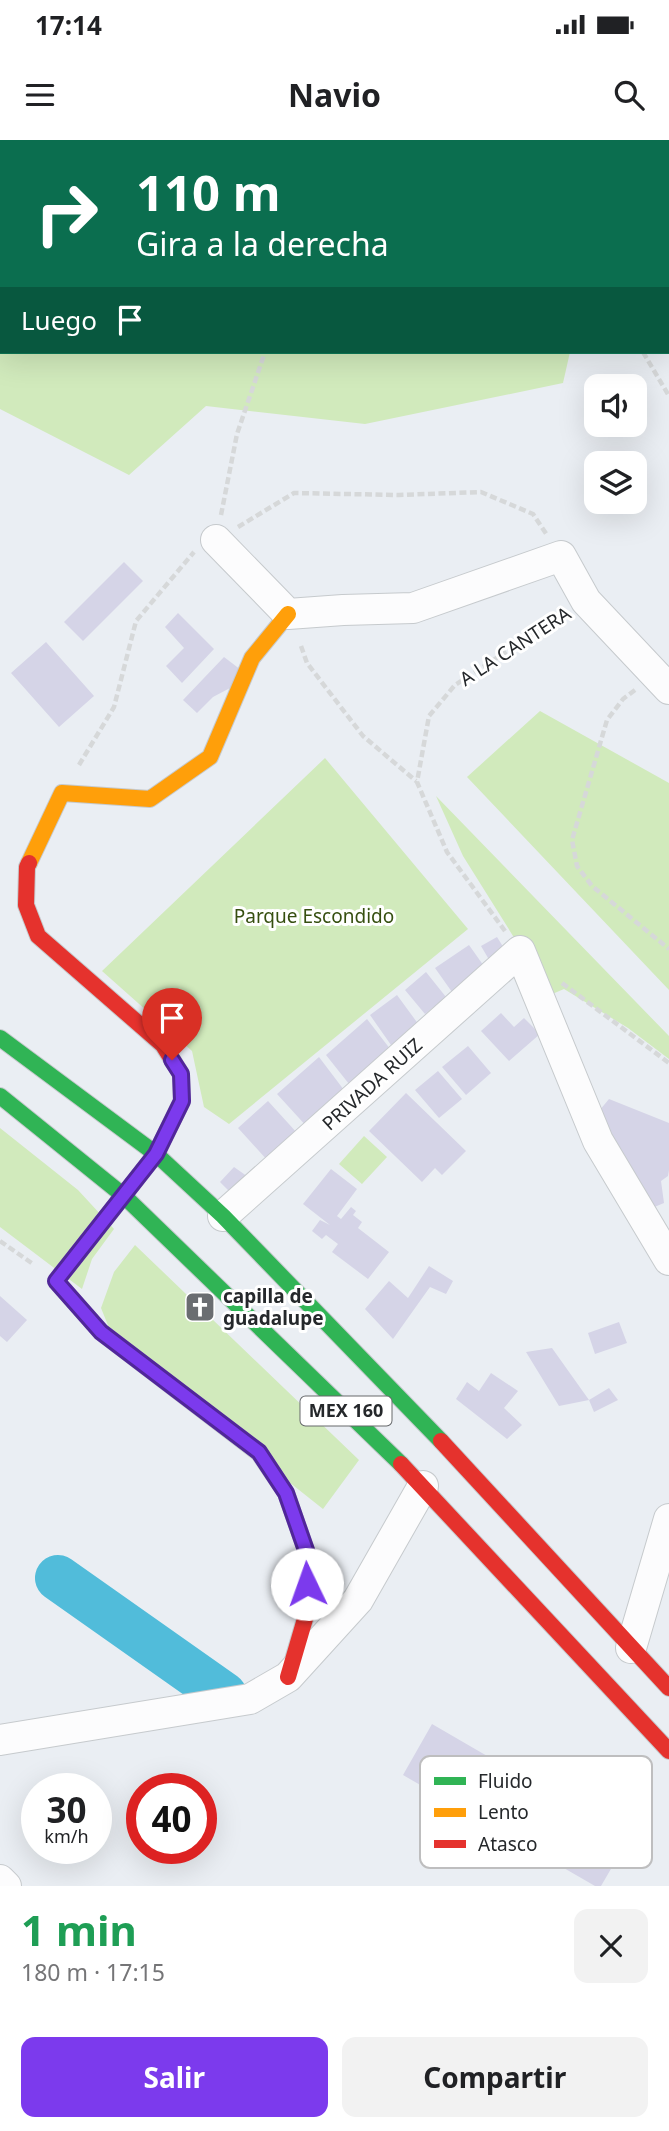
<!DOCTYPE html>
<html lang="es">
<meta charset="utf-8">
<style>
body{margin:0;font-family:"Noto Sans",sans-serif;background:#f2f2f2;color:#202124;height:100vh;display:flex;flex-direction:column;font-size:26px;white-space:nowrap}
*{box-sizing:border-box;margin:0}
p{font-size:23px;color:#757577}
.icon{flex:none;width:38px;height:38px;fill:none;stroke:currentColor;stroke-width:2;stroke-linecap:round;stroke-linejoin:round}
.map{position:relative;height:1746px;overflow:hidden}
.side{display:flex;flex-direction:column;background:#fff;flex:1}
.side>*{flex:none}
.banner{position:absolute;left:0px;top:0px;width:670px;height:214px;box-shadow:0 7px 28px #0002;background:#0b6e4f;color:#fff;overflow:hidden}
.fabs{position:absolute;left:584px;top:234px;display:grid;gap:14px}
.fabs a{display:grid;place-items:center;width:63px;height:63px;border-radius:14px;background:#fff;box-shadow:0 7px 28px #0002;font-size:35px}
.speed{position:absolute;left:21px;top:1633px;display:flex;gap:14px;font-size:35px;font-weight:700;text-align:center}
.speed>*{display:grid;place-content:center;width:91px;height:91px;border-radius:50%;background:#fff;box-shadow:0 7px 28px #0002;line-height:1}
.speed small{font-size:18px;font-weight:400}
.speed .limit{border:10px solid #d22;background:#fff;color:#111}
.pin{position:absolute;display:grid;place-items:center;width:60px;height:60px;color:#fff;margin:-72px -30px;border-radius:50% 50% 50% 0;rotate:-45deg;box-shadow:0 0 7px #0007}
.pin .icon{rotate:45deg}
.me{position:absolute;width:77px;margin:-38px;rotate:357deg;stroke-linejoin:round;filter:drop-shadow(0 0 5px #0008)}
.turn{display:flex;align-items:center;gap:24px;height:147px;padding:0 21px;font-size:32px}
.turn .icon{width:91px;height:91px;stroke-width:2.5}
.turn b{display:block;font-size:49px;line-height:60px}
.then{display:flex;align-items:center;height:66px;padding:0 21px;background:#0003;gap:14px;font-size:26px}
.round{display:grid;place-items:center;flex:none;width:74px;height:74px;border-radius:14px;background:#f2f2f2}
.summary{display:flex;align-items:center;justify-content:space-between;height:119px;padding:0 21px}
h1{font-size:42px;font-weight:700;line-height:52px;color:#1e9e55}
.action{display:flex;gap:14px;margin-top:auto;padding:14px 21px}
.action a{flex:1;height:80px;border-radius:14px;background:#7c3aed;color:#fff;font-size:28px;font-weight:700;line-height:80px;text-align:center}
.action a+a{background:#f2f2f2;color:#202124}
.status{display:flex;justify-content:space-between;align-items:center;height:49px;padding:0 35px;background:#fff;direction:ltr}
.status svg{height:19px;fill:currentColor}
header{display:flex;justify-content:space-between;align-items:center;height:91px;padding:0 21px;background:#fff;font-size:32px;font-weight:700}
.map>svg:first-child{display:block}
.green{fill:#d1eabc}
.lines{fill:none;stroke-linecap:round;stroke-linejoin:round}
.river{stroke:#51bcda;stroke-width:46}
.building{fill:#d5d4e7}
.street-casing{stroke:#c6cacd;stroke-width:32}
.fast-casing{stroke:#c6cacd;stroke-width:18}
.slow-casing{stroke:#c6cacd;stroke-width:18}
.jam-casing{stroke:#c6cacd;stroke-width:18}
.path{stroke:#d6d8d9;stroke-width:4.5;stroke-dasharray:7 3.5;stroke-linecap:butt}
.street{stroke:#fcfcfd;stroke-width:30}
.fast{stroke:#30b455;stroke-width:16}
.slow{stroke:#ff9f0a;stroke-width:16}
.jam{stroke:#e5322d;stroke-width:16}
.route-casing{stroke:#51269a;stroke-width:18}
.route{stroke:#7c3aed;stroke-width:12}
.labels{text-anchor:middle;stroke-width:6;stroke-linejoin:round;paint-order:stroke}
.shield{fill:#fff;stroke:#66686b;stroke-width:2}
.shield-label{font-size:18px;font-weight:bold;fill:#25282b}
.street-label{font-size:19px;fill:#25282b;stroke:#fff}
.park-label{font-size:19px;fill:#364f10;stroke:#fff}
.poi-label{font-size:19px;font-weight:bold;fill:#25282b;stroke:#fff;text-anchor:start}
.key{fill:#fff;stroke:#bebebf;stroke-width:2}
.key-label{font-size:19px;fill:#25282b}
</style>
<div class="status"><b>17:14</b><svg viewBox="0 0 49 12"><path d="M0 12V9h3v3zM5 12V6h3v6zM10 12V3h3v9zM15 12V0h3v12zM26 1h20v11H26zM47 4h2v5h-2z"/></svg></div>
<header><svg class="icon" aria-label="menu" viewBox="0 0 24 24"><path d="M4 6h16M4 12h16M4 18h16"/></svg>Navio<svg class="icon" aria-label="search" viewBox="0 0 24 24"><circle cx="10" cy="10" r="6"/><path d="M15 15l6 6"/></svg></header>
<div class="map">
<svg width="669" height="1746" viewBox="0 0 669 1746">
<rect width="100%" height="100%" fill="#eaeef3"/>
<path class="green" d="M0 0H521L523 2H2V212H570L563 243 365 284 206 266 129 335 0 269Z
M540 571 669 643V850L467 637Z
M325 618 468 789 229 984 204 967 192 911 102 831Z
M436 656 669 896V919L628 888 564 849 550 855 463 716Z
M0 988 78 1050 114 1089 92 1119 82 1149 0 1087Z
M364 996 387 1017 362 1044 339 1024Z
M135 1105 359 1320 323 1369 116 1205 101 1168 114 1132Z"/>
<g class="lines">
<path class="river" d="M58 1438 224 1555"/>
</g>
<path class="building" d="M124 422 143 441 83 501 64 482Z
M178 473 214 509 182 543 166 526 184 508 165 487Z
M46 502 94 556 59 587 11 533Z
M224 517 245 533 230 548 213 557 197 573 183 560Z
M497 797 507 813 491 823 481 806Z
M469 805 486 829 452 852 435 828Z
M426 832 446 857 425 874 405 850Z
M397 855 419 885 391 905 370 875Z
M501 873 514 887 524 878 540 894 509 921 481 891Z
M367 879 394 914 353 949 326 915Z
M468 906 491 933 466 955 442 927Z
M319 917 347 954 309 989 277 954Z
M438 931 462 959 439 978 415 950Z
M406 953 466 1011 442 1035 435 1028 422 1042 369 991Z
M609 959 669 983V1030L668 1036 661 1041 664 1063 652 1068 599 971Z
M268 961 298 994 268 1021 238 988Z
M234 1027 251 1039 235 1057 220 1042Z
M331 1029 357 1049 337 1076 341 1079 351 1067 356 1071 353 1075 362 1082 358 1088 389 1112 368 1139 332 1112 338 1104 326 1095 322 1099 312 1091 320 1080 330 1085 303 1064Z
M429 1126 453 1141 446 1154 430 1147 393 1199 365 1169 389 1141 408 1158Z
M0 1156 27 1180 7 1202 0 1196Z
M619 1182 627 1203 595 1214 588 1193Z
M552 1208 589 1260 609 1248 618 1260 594 1272 589 1260 559 1266 526 1212Z
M491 1233 518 1251 504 1268 522 1285 507 1299 456 1259 467 1242 479 1251Z
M432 1584 629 1698 601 1746H595L403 1635Z"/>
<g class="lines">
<g class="street-casing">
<path id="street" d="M216 400 288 474 343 470 413 468 561 416 586 461 669 549
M223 1076 520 811 598 1001 669 1120
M631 1508 669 1379
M0 1600 250 1559 288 1537 358 1460 423 1346
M0 1740 6 1746"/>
</g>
<g class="fast-casing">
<path id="fast" d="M0 898 156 1014 223 1076 441 1301
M0 956 124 1056 401 1324
M112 1070 56 1141 101 1192 259 1313 286 1353 308 1416 307 1445"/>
</g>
<g class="slow-casing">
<path id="slow" d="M29 723 62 653 150 659 210 617 252 518 288 474"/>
</g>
<g class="jam-casing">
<path id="jam" d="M29 723 27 727 26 765 38 796 163 905 181 934 182 961 156 1014 112 1070
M441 1301 669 1548
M401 1324 669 1611
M288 1537 307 1472V1445"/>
</g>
<path class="path" d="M296 0V2
M611 0 612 2
M643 212 669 256
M221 375 237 294 265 212
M238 387 294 353 399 355 481 352 533 374 547 395
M301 506 307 523 363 596 416 641
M635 550 623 559 607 580 572 700 577 726 592 746 669 809
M79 625 114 567 136 481 194 412
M505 791 447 712 417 642 429 576 455 545 564 474
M562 843 669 923
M0 1101 33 1124"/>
<use href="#street" class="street"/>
<use href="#fast" class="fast"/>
<use href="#slow" class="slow"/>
<use href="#jam" class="jam"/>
</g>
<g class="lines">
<g class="route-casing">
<path id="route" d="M172 920 181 934 182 961 156 1014 56 1141 101 1192 259 1312 286 1353 308 1416 307 1444"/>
</g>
<use href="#route" class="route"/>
</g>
<defs>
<g id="church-square" transform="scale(1.575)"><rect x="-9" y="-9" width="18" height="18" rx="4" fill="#6a6d71" stroke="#fff"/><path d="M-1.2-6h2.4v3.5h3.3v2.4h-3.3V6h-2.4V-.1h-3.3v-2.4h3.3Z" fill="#fff"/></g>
</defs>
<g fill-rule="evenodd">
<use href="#church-square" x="200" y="1167"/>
</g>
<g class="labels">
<rect class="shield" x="300.5" y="1256.5" width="91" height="29" rx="5"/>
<g class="shield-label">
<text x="346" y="1277">MEX 160</text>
</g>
<g class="street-label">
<text transform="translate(515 506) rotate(-33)" y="7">A LA CANTERA</text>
<text transform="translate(372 944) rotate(-42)" y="7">PRIVADA RUIZ</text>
</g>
<g class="park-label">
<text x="314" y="783">Parque Escondido</text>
</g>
<g class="poi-label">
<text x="223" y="1163">capilla de<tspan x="223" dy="22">guadalupe</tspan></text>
</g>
</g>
<rect x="420" y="1616" width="232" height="112" rx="10" class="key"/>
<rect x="434" y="1637" width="32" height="8" fill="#30b455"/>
<rect x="434" y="1668" width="32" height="9" fill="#ff9f0a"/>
<rect x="434" y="1700" width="32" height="8" fill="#e5322d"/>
<g class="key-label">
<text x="478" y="1648">Fluido</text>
<text x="478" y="1679">Lento</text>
<text x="478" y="1711">Atasco</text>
</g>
</svg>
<div class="fabs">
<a><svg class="icon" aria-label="sound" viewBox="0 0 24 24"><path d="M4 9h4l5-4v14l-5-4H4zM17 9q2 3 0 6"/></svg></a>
<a><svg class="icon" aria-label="layers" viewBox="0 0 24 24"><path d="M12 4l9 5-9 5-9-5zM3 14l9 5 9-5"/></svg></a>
</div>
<div class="speed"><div>30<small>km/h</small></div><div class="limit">40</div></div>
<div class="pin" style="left:172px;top:920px;background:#d93025"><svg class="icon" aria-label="arrive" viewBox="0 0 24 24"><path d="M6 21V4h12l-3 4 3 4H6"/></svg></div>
<svg class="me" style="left:307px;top:1444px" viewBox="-20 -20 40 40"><circle r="19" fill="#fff"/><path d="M0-13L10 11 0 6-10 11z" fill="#7c3aed"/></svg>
<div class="banner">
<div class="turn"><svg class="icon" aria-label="right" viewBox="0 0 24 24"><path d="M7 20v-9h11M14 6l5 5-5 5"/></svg><div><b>110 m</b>Gira a la derecha</div></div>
<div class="then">Luego<svg class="icon" aria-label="arrive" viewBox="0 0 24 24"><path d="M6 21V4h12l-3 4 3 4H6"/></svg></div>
</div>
</div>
<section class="side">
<div class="summary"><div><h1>1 min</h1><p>180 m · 17:15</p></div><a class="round"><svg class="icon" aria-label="close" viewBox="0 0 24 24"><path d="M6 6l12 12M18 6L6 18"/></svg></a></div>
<div class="action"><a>Salir</a><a>Compartir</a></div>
</section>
